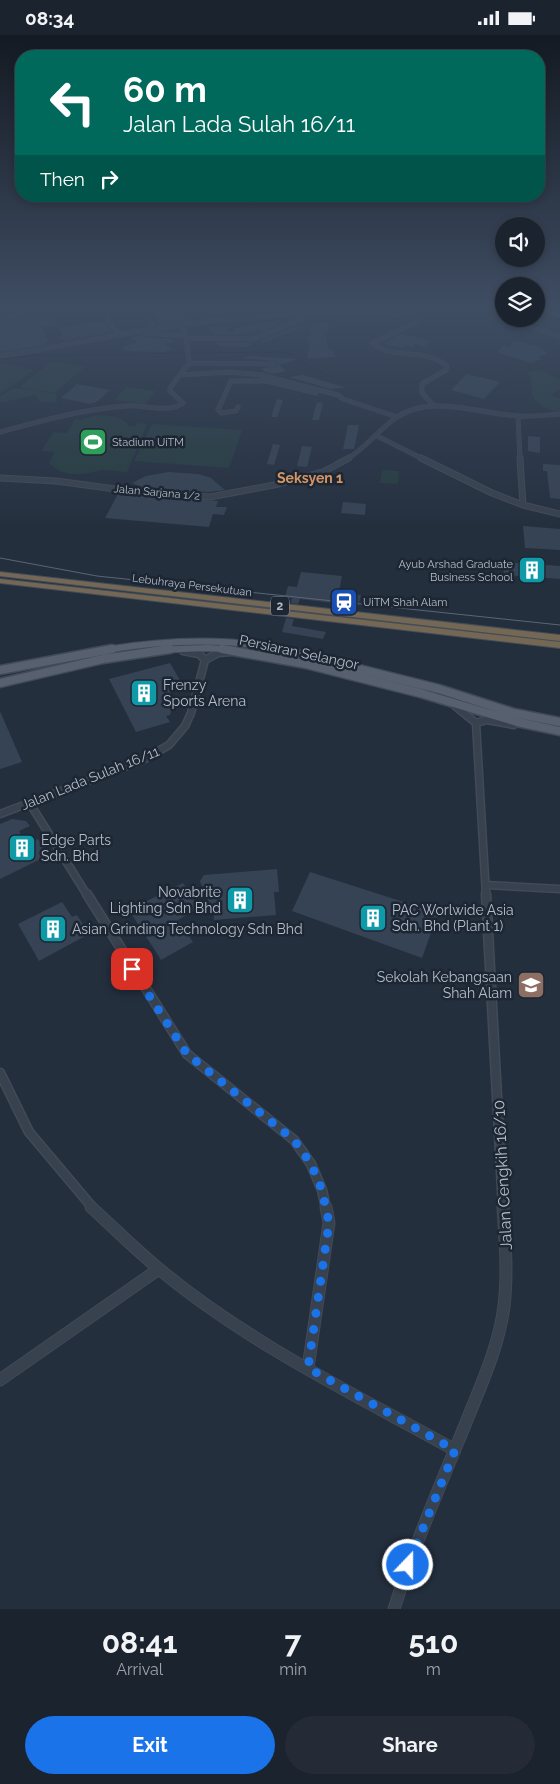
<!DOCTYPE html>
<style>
body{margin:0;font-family:Raleway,sans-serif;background:#242b36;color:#f1f3f6;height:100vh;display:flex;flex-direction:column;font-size:19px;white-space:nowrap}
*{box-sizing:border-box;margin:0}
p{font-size:16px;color:#a0a4aa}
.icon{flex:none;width:28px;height:28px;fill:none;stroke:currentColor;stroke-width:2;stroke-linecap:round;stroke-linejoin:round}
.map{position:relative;height:1574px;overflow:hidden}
.side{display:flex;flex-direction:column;background:#1b232e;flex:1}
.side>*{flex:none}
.guide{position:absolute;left:15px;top:15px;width:530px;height:152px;border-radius:20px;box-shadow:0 2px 8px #0003,0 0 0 1px #39404a;background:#00695c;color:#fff;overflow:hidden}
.tools{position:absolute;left:495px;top:182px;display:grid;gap:10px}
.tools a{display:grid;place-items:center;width:50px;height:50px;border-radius:50%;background:#1b232e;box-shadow:0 2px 8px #0003,0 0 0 1px #39404a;font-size:25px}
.pin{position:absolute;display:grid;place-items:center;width:42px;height:42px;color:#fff;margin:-21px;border-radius:10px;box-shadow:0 2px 8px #0006}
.me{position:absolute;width:55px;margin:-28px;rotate:22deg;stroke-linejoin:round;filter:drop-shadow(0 0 4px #0008)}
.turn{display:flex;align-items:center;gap:18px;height:105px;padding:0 25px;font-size:22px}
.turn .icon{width:65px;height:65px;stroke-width:2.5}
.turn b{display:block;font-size:35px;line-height:42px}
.then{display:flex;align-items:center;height:48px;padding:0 25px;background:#0003;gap:10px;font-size:19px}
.eta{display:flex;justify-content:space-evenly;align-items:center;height:85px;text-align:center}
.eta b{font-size:30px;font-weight:700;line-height:35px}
.cta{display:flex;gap:10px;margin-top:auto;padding:10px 25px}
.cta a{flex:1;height:58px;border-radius:30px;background:#1a73e8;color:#fff;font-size:20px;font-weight:700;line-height:58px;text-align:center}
.cta a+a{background:#242b36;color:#f1f3f6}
.status{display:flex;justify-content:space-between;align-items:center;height:35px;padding:0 25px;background:#1b232e;direction:ltr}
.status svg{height:14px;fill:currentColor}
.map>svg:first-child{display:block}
.green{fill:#263c3f}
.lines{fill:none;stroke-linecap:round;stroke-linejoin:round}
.stream{stroke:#17263c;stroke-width:1}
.building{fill:#364354}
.minor-far4-casing{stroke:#414a57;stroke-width:5}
.minor-far3-casing{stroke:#414a57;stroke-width:7}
.minor-far2-casing{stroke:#414a57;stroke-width:9}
.minor-far1-casing{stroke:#414a57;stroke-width:11}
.minor-casing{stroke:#414a57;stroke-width:13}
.major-far2-casing{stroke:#414a57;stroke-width:6}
.major-far1-casing{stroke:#414a57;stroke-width:8}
.major-casing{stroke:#414a57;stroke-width:11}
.highway-casing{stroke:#434c59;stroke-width:2}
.minor-far4{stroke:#38414e;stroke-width:4}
.minor-far3{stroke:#38414e;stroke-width:5}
.minor-far2{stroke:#38414e;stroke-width:6}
.minor-far1{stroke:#38414e;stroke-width:8}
.minor{stroke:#38414e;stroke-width:11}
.major-far2{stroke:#56606e;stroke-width:5}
.major-far1{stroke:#56606e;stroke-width:6}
.major{stroke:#56606e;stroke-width:8}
.highway{fill:#746855;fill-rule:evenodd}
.tram{stroke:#5a6575;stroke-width:1}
.route{stroke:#1a73e8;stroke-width:9;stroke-dasharray:0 16.2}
.labels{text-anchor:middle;stroke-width:5;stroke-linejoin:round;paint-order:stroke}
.far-poi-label{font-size:11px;fill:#b4bcc9;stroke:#1d2633;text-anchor:start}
.far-street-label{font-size:11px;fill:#b4bcc9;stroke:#1d2633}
.shield{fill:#1d2633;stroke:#878f9c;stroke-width:1}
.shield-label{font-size:12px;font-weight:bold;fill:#b4bcc9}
.far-quarter-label{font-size:14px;font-weight:bold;fill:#d59563;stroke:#1d2633}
.street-label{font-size:14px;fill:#b4bcc9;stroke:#1d2633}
.poi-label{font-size:14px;fill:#b4bcc9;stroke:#1d2633;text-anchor:start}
.near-street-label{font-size:16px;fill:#b4bcc9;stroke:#1d2633}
</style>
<div class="status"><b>08:34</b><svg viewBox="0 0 49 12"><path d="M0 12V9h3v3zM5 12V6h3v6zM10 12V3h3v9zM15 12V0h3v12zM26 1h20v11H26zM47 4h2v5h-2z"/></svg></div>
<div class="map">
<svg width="560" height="1574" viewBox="0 0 560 1574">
<rect width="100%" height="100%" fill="#242f3e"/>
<path class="green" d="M536 283 560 287V296L541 294 528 284Z
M52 326 85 332 54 358 20 352Z
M0 328 34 335 0 359Z
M542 335 560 345V354L551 360 560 364V376C553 377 550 375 544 372 523 361 538 351 527 337Z
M126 352 156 356 145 369 115 365Z
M12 354H27L56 359 57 368 41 367 35 360 0 368V361Z
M93 381C106 380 121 380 129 391H135L137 388 147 389 127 437 102 435 84 439H70L59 436 49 428 55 417 41 416 54 397 67 398 76 383 80 385Z
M152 389 242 395 229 433 134 426Z
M382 435 399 436 398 449 380 448Z"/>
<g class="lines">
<path class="stream" d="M0 324 38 320 280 317 296 320 305 330 334 343"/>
</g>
<path class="building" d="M160 274H189L193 280H189L192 285 160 289 152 276Z
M54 279 55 282 52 283 56 290 41 292 49 307H45L46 310 0 317V287Z
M93 287H105L111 297 80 303 79 301 66 306 58 303 63 301 59 293Z
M273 287 280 288 261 297 260 295 238 300H213L209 292 227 291 230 299 236 293Z
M328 287 330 295H324L329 315H333L335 322 308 323 307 316H310L307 301H311L309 292H313L312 288Z
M292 292H304L262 308V305Z
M143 299 146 302 172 304 176 306 164 309 172 314 163 317 128 316 120 313 138 307 130 302Z
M398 300H405L431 306 425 312 415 309 412 312 405 310 402 313 384 309Z
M514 306 537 311 547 318 538 322 542 324 531 328 497 317 504 310 509 312Z
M217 307 250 308 252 310 245 312 218 311Z
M249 321 295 324V325L279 330 286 336 272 339 265 337 261 333 275 332 278 330 276 326 242 323Z
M467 339 500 347 484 364 451 355Z
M303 340 344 352 343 353 330 354 289 342Z
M77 349 110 355 98 366 90 369 61 363Z
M277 364 283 365 277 382H271Z
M317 367 323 368 319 385H312Z
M348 390H359L354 414H343Z
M528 401 540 402V418L528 416Z
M273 409 280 410 274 430 267 429Z
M302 411 312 412 307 432 297 431Z
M543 429 560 430V464L550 463 547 436H543Z
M168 437 199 439 211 443 225 455 208 457 145 453 132 448 146 441Z
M118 459 218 466 216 472H227L224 480 213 479 209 492 105 483Z
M343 467 366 469 365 480 341 478Z
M523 491 560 494V515L525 513Z
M503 527 560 531V544L504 540Z
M301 537 342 541 339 557 361 560 358 571 300 564 298 569 291 568 292 563 285 562 288 551 297 552Z
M286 583 294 584 292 591 326 597 323 604 282 597Z
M170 628 181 647 167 651 175 666 170 680 166 681 170 687 136 697 109 644Z
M0 676 22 727 0 734Z
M12 784 26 786 30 791 19 796 24 806 33 801 35 805 38 804 49 820 0 844V789Z
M277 834 279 857H274L276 880 214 885V872L210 873 200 846 204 840Z
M310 837 438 878 422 923 292 876Z
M183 848 198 870 195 872 197 874 178 885 193 907 161 925 129 875Z
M62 867 72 882 77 880 89 899 39 926 18 889Z"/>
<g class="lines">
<g class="minor-far4-casing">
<path id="minor-far4" d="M103 274 114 294 120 299
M142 274 155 293
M421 274 420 282 415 288 372 308C394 326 422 311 447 331L446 335 422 349V358L434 371
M0 283 65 274
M523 284 533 293 560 302
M514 288 528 291
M146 298 185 301
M186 303 254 304 304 283 307 279
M0 321C58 313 114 299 172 291 254 279 338 276 421 280
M189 328 274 329
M180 340 230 337 261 340 338 360 343 364 397 382
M238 372 236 376 221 378 218 375 231 346H266L316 358
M518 381 520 424
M0 397C41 386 83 374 126 371 144 369 167 379 183 368L170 356V353L189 328 186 303 181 290
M377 401 423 424
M347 424C366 413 378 395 397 382 431 359 480 379 518 381 532 382 546 380 560 379"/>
</g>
<g class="minor-far3-casing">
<path id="minor-far3" d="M421 423 492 458 523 470
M520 423 523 470 560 479
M0 443 56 446 130 456 210 462 274 450 323 437 349 423"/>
</g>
<g class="minor-far2-casing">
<path id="minor-far2" d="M183 616 199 619 205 625
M455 671 476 688
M476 688 487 685 514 690
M476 688 486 860
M29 767 87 860
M0 779 143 725 169 710 185 691 191 678 205 625 218 618 231 617
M486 850 560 854"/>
</g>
<g class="minor-far1-casing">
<path id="minor-far1" d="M87 859 187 1019 294 1105 311 1129 322 1155 326 1173
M486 859 503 1173
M0 1038 29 1097 93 1173"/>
</g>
<g class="minor-casing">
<path id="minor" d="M91 1172C114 1193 135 1214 158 1233 246 1307 356 1360 455 1415
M308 1333 329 1188 326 1172
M0 1345 159 1234
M394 1574C414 1511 440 1451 465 1390 480 1352 499 1312 504 1271 508 1238 505 1205 503 1172"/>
</g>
<g class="major-far2-casing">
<path id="major-far2" d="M541 274 560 280"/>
</g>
<g class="major-far1-casing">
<path id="major-far1" d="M105 615C165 605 225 602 285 615
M155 615 208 613 234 615"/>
</g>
<g class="major-casing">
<path id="major" d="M222 614 306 629 420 658 517 687 560 696
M279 614 439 654 514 678 560 687
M0 635 112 614
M0 648 103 624 170 614"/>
</g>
<g class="highway-casing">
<path id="highway" d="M0 537 560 600V606L0 541Z
M0 544 560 607V613L0 548Z"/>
</g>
<use href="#minor-far4" class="minor-far4"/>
<use href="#minor-far3" class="minor-far3"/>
<use href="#minor-far2" class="minor-far2"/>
<use href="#minor-far1" class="minor-far1"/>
<use href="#minor" class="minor"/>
<use href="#major-far2" class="major-far2"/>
<use href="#major-far1" class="major-far1"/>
<use href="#major" class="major"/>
<use href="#highway" class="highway"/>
<path class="tram" d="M0 523 97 541 560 590"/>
</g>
<linearGradient id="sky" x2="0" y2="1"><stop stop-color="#141a22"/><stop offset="0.55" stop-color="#3f4d63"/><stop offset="1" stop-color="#3f4d63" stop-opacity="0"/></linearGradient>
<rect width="560" height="494" fill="url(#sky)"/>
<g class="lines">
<path class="route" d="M132 934 187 1019 294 1105 311 1129 322 1155 329 1188 308 1333 455 1415 408 1530"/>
</g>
<defs>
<g id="stadium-square" transform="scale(1.4375)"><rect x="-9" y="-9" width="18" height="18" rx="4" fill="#2e9e5b" stroke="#1d2633"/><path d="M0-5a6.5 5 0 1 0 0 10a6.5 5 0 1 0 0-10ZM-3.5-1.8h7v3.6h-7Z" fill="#fff"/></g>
<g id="building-square" transform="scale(1.4375)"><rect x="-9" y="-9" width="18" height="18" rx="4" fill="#0f9aa8" stroke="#1d2633"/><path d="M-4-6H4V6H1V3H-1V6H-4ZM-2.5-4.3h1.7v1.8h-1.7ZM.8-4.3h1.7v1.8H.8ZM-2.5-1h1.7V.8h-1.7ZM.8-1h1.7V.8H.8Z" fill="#fff"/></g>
<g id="station-square" transform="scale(1.4375)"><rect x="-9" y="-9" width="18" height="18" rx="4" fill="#1a4fb4" stroke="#1d2633"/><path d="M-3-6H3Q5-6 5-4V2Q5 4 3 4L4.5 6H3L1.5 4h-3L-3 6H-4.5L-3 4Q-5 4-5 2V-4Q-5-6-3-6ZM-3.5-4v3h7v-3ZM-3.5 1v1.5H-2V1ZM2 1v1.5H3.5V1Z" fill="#fff"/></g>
<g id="school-square" transform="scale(1.4375)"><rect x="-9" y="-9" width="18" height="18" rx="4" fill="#8d6e63" stroke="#1d2633"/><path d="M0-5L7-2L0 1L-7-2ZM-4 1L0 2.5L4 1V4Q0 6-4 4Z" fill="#fff"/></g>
</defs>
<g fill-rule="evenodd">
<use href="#stadium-square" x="93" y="407"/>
<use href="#building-square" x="532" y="535"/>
<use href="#station-square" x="344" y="567"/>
<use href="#building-square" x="144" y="658"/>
<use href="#building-square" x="22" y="813"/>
<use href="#building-square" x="240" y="865"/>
<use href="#building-square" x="373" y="883"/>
<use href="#building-square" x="53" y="894"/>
<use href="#school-square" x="531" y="950"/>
</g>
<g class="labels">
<g class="far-poi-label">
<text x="112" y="411">Stadium UiTM</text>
<text x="513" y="533" text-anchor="end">Ayub Arshad Graduate<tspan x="513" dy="13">Business School</tspan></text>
<text x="363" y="571">UiTM Shah Alam</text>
</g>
<g class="far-street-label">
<text transform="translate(157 457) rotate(5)" y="4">Jalan Sarjana 1/2</text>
<text transform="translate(192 550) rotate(7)" y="4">Lebuhraya Persekutuan</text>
</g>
<rect class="shield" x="271" y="561.5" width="18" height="19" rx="4"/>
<g class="shield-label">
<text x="280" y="575">2</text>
</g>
<g class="far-quarter-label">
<text x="310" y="448">Seksyen 1</text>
</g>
<g class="street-label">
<text transform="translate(299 617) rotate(12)" y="5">Persiaran Selangor</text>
<text transform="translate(90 743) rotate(-22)" y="5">Jalan Lada Sulah 16/11</text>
</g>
<g class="poi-label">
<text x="163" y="655">Frenzy<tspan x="163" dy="16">Sports Arena</tspan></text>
<text x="41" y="810">Edge Parts<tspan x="41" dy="16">Sdn. Bhd</tspan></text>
<text x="221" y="862" text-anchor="end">Novabrite<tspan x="221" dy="16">Lighting Sdn Bhd</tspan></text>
<text x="392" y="880">PAC Worlwide Asia<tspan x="392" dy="16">Sdn. Bhd (Plant 1)</tspan></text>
<text x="72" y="899">Asian Grinding Technology Sdn Bhd</text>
<text x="512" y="947" text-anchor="end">Sekolah Kebangsaan<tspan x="512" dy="16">Shah Alam</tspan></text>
</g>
<g class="near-street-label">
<text transform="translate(502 1140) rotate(-93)" y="6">Jalan Cengkih 16/10</text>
</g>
</g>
</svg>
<div class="tools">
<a><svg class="icon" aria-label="sound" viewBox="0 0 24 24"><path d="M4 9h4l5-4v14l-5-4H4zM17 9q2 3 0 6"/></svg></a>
<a><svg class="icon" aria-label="layers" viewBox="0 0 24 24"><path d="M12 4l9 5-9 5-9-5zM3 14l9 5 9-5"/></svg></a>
</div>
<div class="pin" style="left:132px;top:934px;background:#d93025"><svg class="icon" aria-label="arrive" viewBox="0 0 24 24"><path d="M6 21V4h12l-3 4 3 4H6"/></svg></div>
<svg class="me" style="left:408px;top:1530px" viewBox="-20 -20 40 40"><circle r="17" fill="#1a73e8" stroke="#fff" stroke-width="3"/><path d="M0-11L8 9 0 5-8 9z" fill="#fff"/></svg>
<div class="guide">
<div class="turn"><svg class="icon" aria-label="left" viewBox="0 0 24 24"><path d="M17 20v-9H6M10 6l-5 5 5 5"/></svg><div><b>60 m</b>Jalan Lada Sulah 16/11</div></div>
<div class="then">Then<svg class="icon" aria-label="right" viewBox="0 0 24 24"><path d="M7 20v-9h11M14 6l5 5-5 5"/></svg></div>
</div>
</div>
<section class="side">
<div class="eta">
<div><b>08:41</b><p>Arrival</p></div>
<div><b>7</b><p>min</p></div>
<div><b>510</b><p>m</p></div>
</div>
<div class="cta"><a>Exit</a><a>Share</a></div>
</section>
